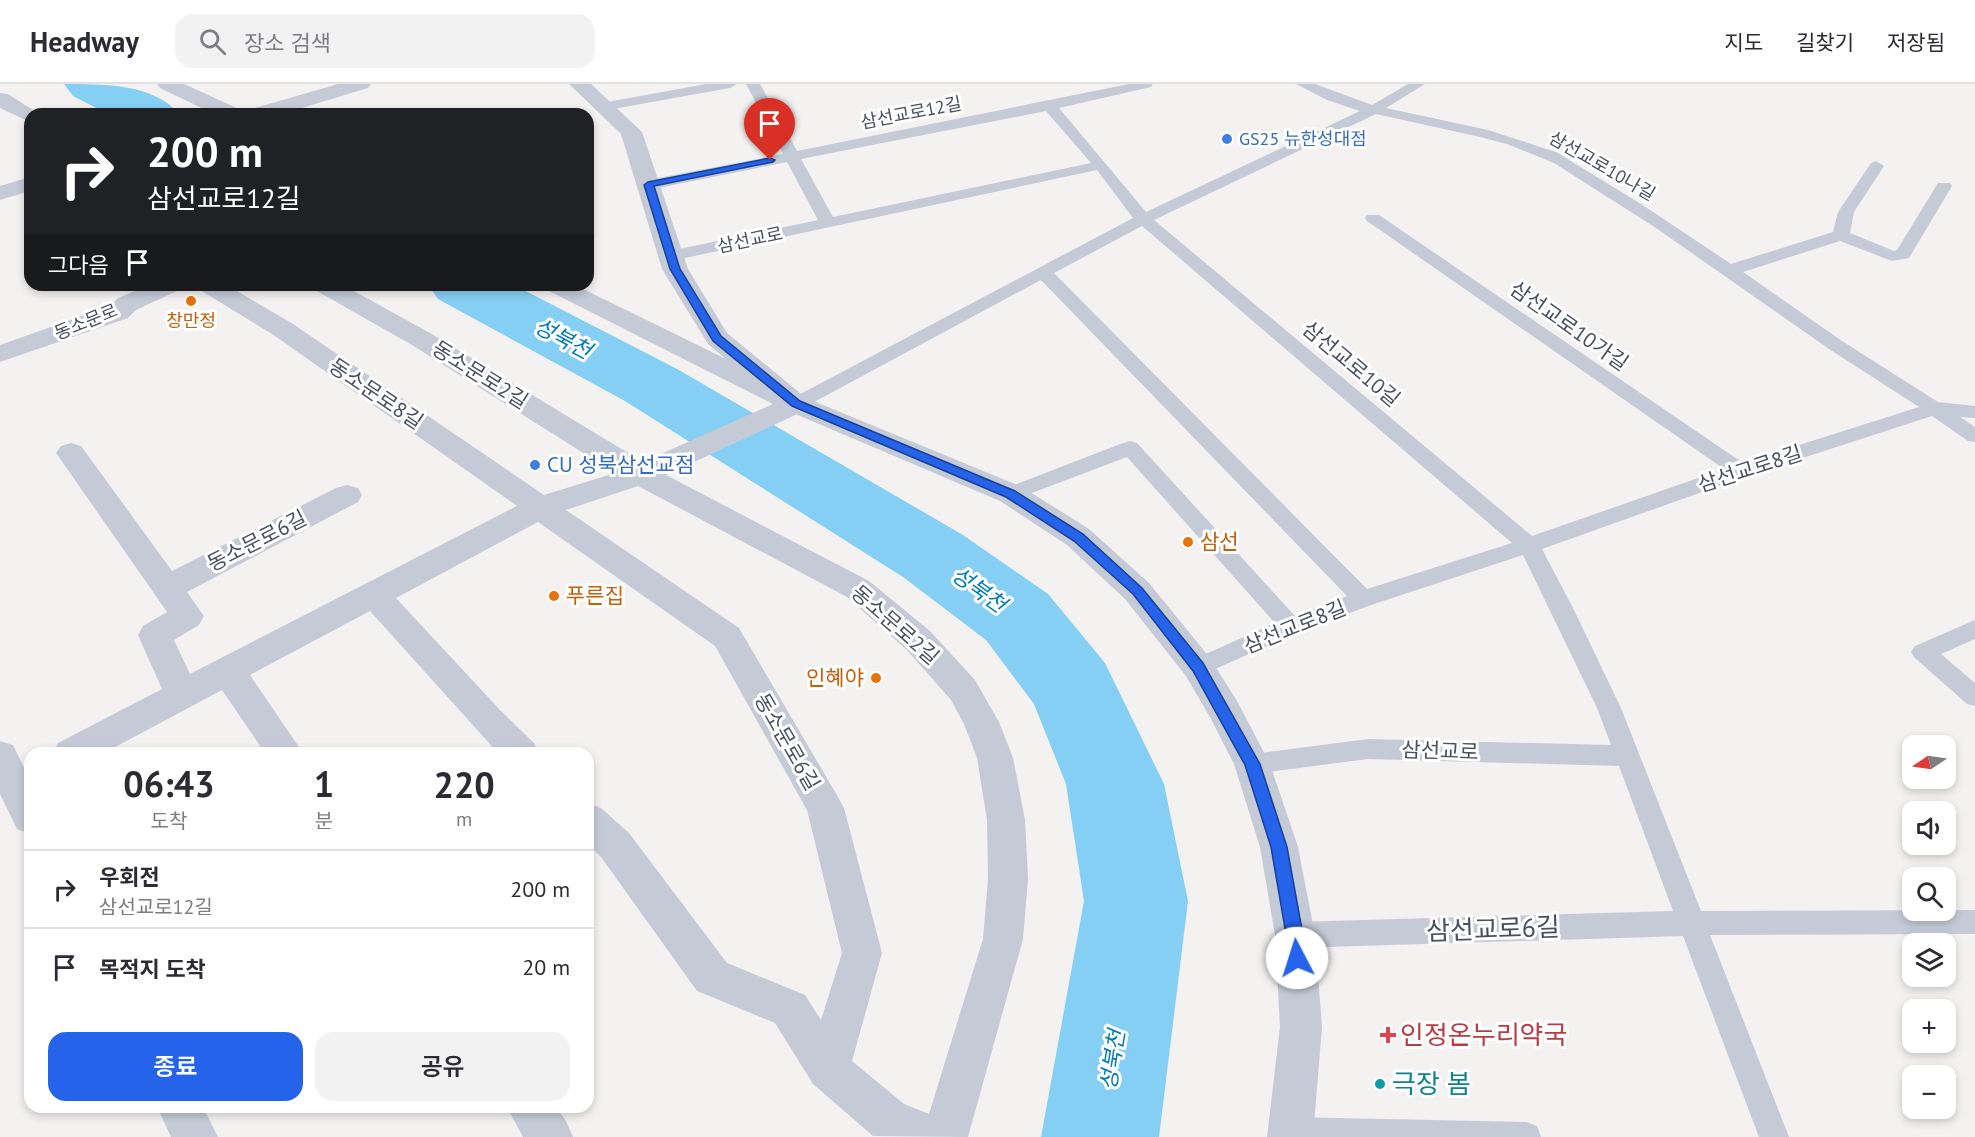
<!DOCTYPE html>
<html lang="ko">
<meta charset="utf-8">
<style>
body{margin:0;font-family:"PT Sans","Noto Sans KR",sans-serif;background:#f2f2f3;color:#2b2b33;height:100vh;display:flex;flex-direction:column;font-size:22px;white-space:nowrap}
*{box-sizing:border-box;margin:0}
p{font-size:20px;color:#7c7c81}
.icon{flex:none;width:33px;height:33px;fill:none;stroke:currentColor;stroke-width:2;stroke-linecap:round;stroke-linejoin:round}
.map{position:relative;flex:1;overflow:hidden}
.side{position:absolute;left:24px;top:663px;width:570px;height:366px;display:flex;flex-direction:column;background:#fff;border-radius:18px;box-shadow:0 3px 9px #0003}
.side>*{flex:none}
.hud{position:absolute;left:24px;top:24px;width:570px;height:183px;border-radius:18px;box-shadow:0 3px 9px #0003;background:#202124;color:#fff;overflow:hidden}
.needle{width:39px;rotate:257deg}
.buttons{position:absolute;left:1902px;top:651px;display:grid;gap:12px}
.buttons a{display:grid;place-items:center;width:54px;height:54px;border-radius:12px;background:#fff;box-shadow:0 3px 9px #0003;font-size:30px}
.pin{position:absolute;display:grid;place-items:center;width:51px;height:51px;color:#fff;margin:-62px -26px;border-radius:50% 50% 50% 0;rotate:-45deg;box-shadow:0 0 6px #0007}
.pin .icon{rotate:45deg}
.me{position:absolute;width:66px;margin:-33px;rotate:355deg;stroke-linejoin:round;filter:drop-shadow(0 0 4px #0008)}
.turn{display:flex;align-items:center;gap:21px;height:126px;padding:0 24px;font-size:27px}
.turn .icon{width:78px;height:78px;stroke-width:2.5}
.turn b{display:block;font-size:42px;line-height:51px}
.then{display:flex;align-items:center;height:57px;padding:0 24px;background:#0003;gap:12px;font-size:22px}
.eta{display:flex;justify-content:space-evenly;align-items:center;height:102px;text-align:center}
.eta b{font-size:36px;font-weight:600;line-height:42px}
.button{display:flex;gap:12px;margin-top:auto;padding:12px 24px}
.button a{flex:1;height:69px;border-radius:18px;background:#2563eb;color:#fff;font-size:24px;font-weight:600;line-height:69px;text-align:center}
.button a+a{background:#f2f2f3;color:#2b2b33}
ul{padding:0;list-style:none}
li{display:flex;align-items:center;gap:18px;height:78px;padding:0 24px;border-top:2px solid #e1e1e2}
li div{flex:1}
li b{display:block;font-size:22px}
li em{font-style:normal}
header{display:flex;align-items:center;gap:36px;box-sizing:border-box;height:84px;padding:0 30px;background:#fff;border-bottom:2px solid #e1e1e2}
header strong{font-size:28px}
nav{display:flex;gap:33px;margin-inline-start:auto;font-size:21px}
.search{width:420px;height:54px;background:#f2f2f3;display:flex;align-items:center;gap:15px;box-sizing:border-box;padding:0 21px;border-radius:18px;color:#7c7c81;font-size:22px}
.map>svg:first-child{display:block}
.lines{fill:none;stroke-linecap:round;stroke-linejoin:round}
.river{fill:#86cff4;fill-rule:evenodd}
.service{fill:#c4cbd7;fill-rule:evenodd}
.minor{fill:#c4cbd7;fill-rule:evenodd}
.tertiary{fill:#c4cbd7;fill-rule:evenodd}
.route{fill:#2563eb;stroke:#184099;stroke-width:1.5}
.shop-dot{fill:#3f7fe0;stroke:#fff;stroke-width:2}
.food-dot{fill:#e8710a;stroke:#fff;stroke-width:2}
.health-dot{fill:#e0444e;stroke:#fff;stroke-width:2}
.culture-dot{fill:#0f9aa8;stroke:#fff;stroke-width:2}
.labels{text-anchor:middle;stroke-width:6;stroke-linejoin:round;paint-order:stroke}
.far-street-label{font-size:18px;fill:#475161;stroke:#fff}
.far-shop-label{font-size:18px;fill:#366cbe;stroke:#fff;text-anchor:start}
.far-food-label{font-size:18px;fill:#c56008;stroke:#fff}
.street-label{font-size:21px;fill:#475161;stroke:#fff}
.shop-label{font-size:21px;fill:#366cbe;stroke:#fff;text-anchor:start}
.food-label{font-size:21px;fill:#c56008;stroke:#fff;text-anchor:start}
.water-label{font-size:22px;font-style:italic;fill:#007cbb;stroke:#fff}
.near-street-label{font-size:26px;fill:#475161;stroke:#fff}
.near-health-label{font-size:26px;fill:#be3a42;stroke:#fff;text-anchor:start}
.near-culture-label{font-size:26px;fill:#0d838f;stroke:#fff;text-anchor:start}
</style>
<header>
<strong>Headway</strong>
<div class="search"><svg class="icon" aria-label="search" viewBox="0 0 24 24"><circle cx="10" cy="10" r="6"/><path d="M15 15l6 6"/></svg>장소 검색</div>
<nav><a>지도</a><a>길찾기</a><a>저장됨</a></nav>
</header>
<div class="map">
<svg width="1975" height="1053" viewBox="0 0 1975 1053">
<rect width="100%" height="100%" fill="#f4f1f1"/>
<g class="lines">
<path class="river" d="M64 0C105 0 154 0 179 30H108L73 12Z
M428 201H514L677 285 963 451 1048 510 1105 579 1164 700 1188 817 1159 1053H1041L1084 817 1066 700 1034 620 986 556 903 493 625 317 438 215Z"/>
<path class="service" d="M706 0H737L730 4 602 27 595 23 602 19Z
M746 0H760L797 67 1129 0H1153L1151 3 1059 24 1146 128 1360 27 1327 16 1296 0H1315L1372 21 1408 0H1425L1386 24 1488 46 1556 68 1641 120 1731 180 1833 148 1838 128 1871 79 1876 77 1884 82 1854 128 1850 149 1894 167 1897 166 1938 99H1950L1952 102 1909 174 1892 177 1840 157 1743 188 1842 257 1938 318 1975 322V334L1960 333 1975 343V358L1968 357 1932 332 1747 392 1542 465 1574 526 1621 624 1701 827 1975 826V850L1710 851 1789 1053H1759L1683 852 1295 864 1285 860 1281 851 1285 842 1295 838 1673 827 1619 682 1368 675 1252 690 1243 687 1240 680 1243 673 1252 670 1368 655 1611 661 1597 624 1523 471 1371 521 1299 548 1206 589 1198 592 1190 589 1186 583 1190 577 1275 539 1127 373 1011 417 1004 415 1001 410 1004 405 1123 359 1130 357 1137 359 1295 532 1347 512 1041 196 803 324H789L786 320 789 316 1133 134 1097 86 671 177 665 176 663 172 665 168 818 136 787 78 648 106 640 101 648 96 783 70ZM1046 27 1091 79 833 133 801 75ZM1376 30 1480 53 1507 60 1554 79 1656 144 1829 265 1919 323 1743 379 1379 131H1367L1365 134 1367 137 1724 385 1532 452 1154 136ZM1142 142 1512 459 1367 505 1054 189Z
M1975 536V555L1941 570 1975 599V622L1967 620 1915 574 1911 568 1915 562Z
M1291 1033 1526 1038 1537 1042 1541 1053H1278L1276 1048 1280 1037Z"/>
<path class="minor" d="M157 0H184L239 25 242 30H214L160 4Z
M338 0H371L368 4 282 30H248L251 25Z
M0 9 8 10 39 30H30V38L0 24Z
M30 93V107L0 116V102Z
M149 201H183L179 206 136 226 128 234 0 278V261L110 222 118 214Z
M196 201H227L293 240 544 411 615 389 412 261 315 206 311 201H343L430 249 643 378 773 320 547 206 543 201H575L806 314 810 320 806 326 666 391 869 497 930 547 975 596 999 638 1013 674 1025 736 1028 794 1023 855 968 1053 873 1052 813 1000 775 939 697 907 601 773 588 760V719L601 724 629 749 727 879 805 911 821 936 842 869 807 726 715 562 538 438 396 514 500 626 534 659 539 669H498L370 527 250 591 303 669H265L222 606 104 669H53L58 659 162 605 138 551 143 542 167 528 61 376 56 369 61 362 71 359 81 362 172 487 336 404 347 401 358 404 362 411 358 418 187 508 204 532 199 541 174 556 190 590 517 422 275 252 200 206ZM638 402 847 513 906 565 951 616 964 640 977 674 987 736 988 794 983 855 929 1030 904 1020 852 977 882 869 844 724 838 713 739 544 566 426Z
M0 657 13 661 30 696V750L17 745 0 710Z
M157 1023H203L218 1053H171Z
M507 1023H556L566 1037 573 1053H523Z"/>
<path class="tertiary" d="M569 0H591L642 48 688 185 727 249 806 314 1022 403 1089 445 1149 499 1210 574 1237 617 1270 680 1298 763 1315 851 1322 943 1313 1053H1267L1280 943 1275 851 1260 763 1234 680 1211 635 1186 592 1125 515 1067 461 1000 417 786 326 708 260 662 185 621 50Z"/>
</g>
<path class="route" d="M770 74 775 76 773 78 654 102 680 185 721 252 800 317 1015 407 1083 450 1142 504 1203 579 1260 680 1287 763 1303 851 1305 874 1303 879 1297 882 1291 879 1271 763 1245 681 1193 587 1133 510 1074 457 1006 413 792 322 713 257 670 185 644 101 648 98Z"/>
<g class="shop-dot">
<circle cx="1227" cy="55" r="6"/>
<circle cx="535" cy="381" r="6"/>
</g>
<g class="food-dot">
<circle cx="191" cy="217" r="6"/>
<circle cx="1188" cy="458" r="6"/>
<circle cx="554" cy="512" r="6"/>
<circle cx="876" cy="594" r="6"/>
</g>
<path class="health-dot" d="M1385 942h6v6h6v6h-6v6h-6v-6h-6v-6h6z"/>
<circle class="culture-dot" cx="1380" cy="1000" r="6"/>
<g class="labels">
<g class="far-street-label">
<text transform="translate(911 29) rotate(-11)" y="6">삼선교로12길</text>
<text transform="translate(1602 82) rotate(30)" y="6">삼선교로10나길</text>
<text transform="translate(750 156) rotate(-12)" y="6">삼선교로</text>
<text transform="translate(86 238) rotate(-22)" y="6">동소문로</text>
</g>
<g class="far-shop-label">
<text x="1239" y="61">GS25 뉴한성대점</text>
</g>
<g class="far-food-label">
<text x="191" y="243">창만정</text>
</g>
<g class="street-label">
<text transform="translate(1569 242) rotate(35)" y="7">삼선교로10가길</text>
<text transform="translate(1351 280) rotate(40)" y="7">삼선교로10길</text>
<text transform="translate(480 291) rotate(32)" y="7">동소문로2길</text>
<text transform="translate(376 310) rotate(34)" y="7">동소문로8길</text>
<text transform="translate(1750 385) rotate(-18)" y="7">삼선교로8길</text>
<text transform="translate(257 457) rotate(-27)" y="7">동소문로6길</text>
<text transform="translate(895 541) rotate(41)" y="7">동소문로2길</text>
<text transform="translate(1295 543) rotate(-22)" y="7">삼선교로8길</text>
<text transform="translate(787 658) rotate(60)" y="7">동소문로6길</text>
<text transform="translate(1440 667) rotate(2)" y="7">삼선교로</text>
</g>
<g class="shop-label">
<text x="547" y="388">CU 성북삼선교점</text>
</g>
<g class="food-label">
<text x="1200" y="465">삼선</text>
<text x="566" y="519">푸른집</text>
<text x="864" y="601" text-anchor="end">인혜야</text>
</g>
<g class="water-label">
<text transform="translate(563 254) rotate(28)" y="8">성북천</text>
<text transform="translate(979 505) rotate(36)" y="8">성북천</text>
<text transform="translate(1112 976) rotate(-81)" y="8">성북천</text>
</g>
<g class="near-street-label">
<text transform="translate(1493 845) rotate(-2)" y="9">삼선교로6길</text>
</g>
<g class="near-health-label">
<text x="1400" y="960">인정온누리약국</text>
</g>
<g class="near-culture-label">
<text x="1392" y="1009">극장 봄</text>
</g>
</g>
</svg>
<div class="buttons">
<a><svg class="needle" viewBox="-14 -14 28 28"><path d="M0-13l5 13h-10z" fill="#e53935"/><path d="M0 13l5-13h-10z" fill="#7c7c81"/></svg></a>
<a><svg class="icon" aria-label="sound" viewBox="0 0 24 24"><path d="M4 9h4l5-4v14l-5-4H4zM17 9q2 3 0 6"/></svg></a>
<a><svg class="icon" aria-label="search" viewBox="0 0 24 24"><circle cx="10" cy="10" r="6"/><path d="M15 15l6 6"/></svg></a>
<a><svg class="icon" aria-label="layers" viewBox="0 0 24 24"><path d="M12 4l9 5-9 5-9-5zM3 14l9 5 9-5"/></svg></a>
<a>+</a>
<a>−</a>
</div>
<div class="pin" style="left:770px;top:76px;background:#d93025"><svg class="icon" aria-label="arrive" viewBox="0 0 24 24"><path d="M6 21V4h12l-3 4 3 4H6"/></svg></div>
<svg class="me" style="left:1297px;top:874px" viewBox="-20 -20 40 40"><circle r="19" fill="#fff"/><path d="M0-13L10 11 0 6-10 11z" fill="#2563eb"/></svg>
<div class="hud">
<div class="turn"><svg class="icon" aria-label="right" viewBox="0 0 24 24"><path d="M7 20v-9h11M14 6l5 5-5 5"/></svg><div><b>200 m</b>삼선교로12길</div></div>
<div class="then">그다음<svg class="icon" aria-label="arrive" viewBox="0 0 24 24"><path d="M6 21V4h12l-3 4 3 4H6"/></svg></div>
</div>
<section class="side">
<div class="eta">
<div><b>06:43</b><p>도착</p></div>
<div><b>1</b><p>분</p></div>
<div><b>220</b><p>m</p></div>
</div>
<ul>
<li><svg class="icon" aria-label="right" viewBox="0 0 24 24"><path d="M7 20v-9h11M14 6l5 5-5 5"/></svg><div><b>우회전</b><p>삼선교로12길</p></div><em>200 m</em></li>
<li><svg class="icon" aria-label="arrive" viewBox="0 0 24 24"><path d="M6 21V4h12l-3 4 3 4H6"/></svg><div><b>목적지 도착</b></div><em>20 m</em></li>
</ul>
<div class="button"><a>종료</a><a>공유</a></div>
</section>
</div>
